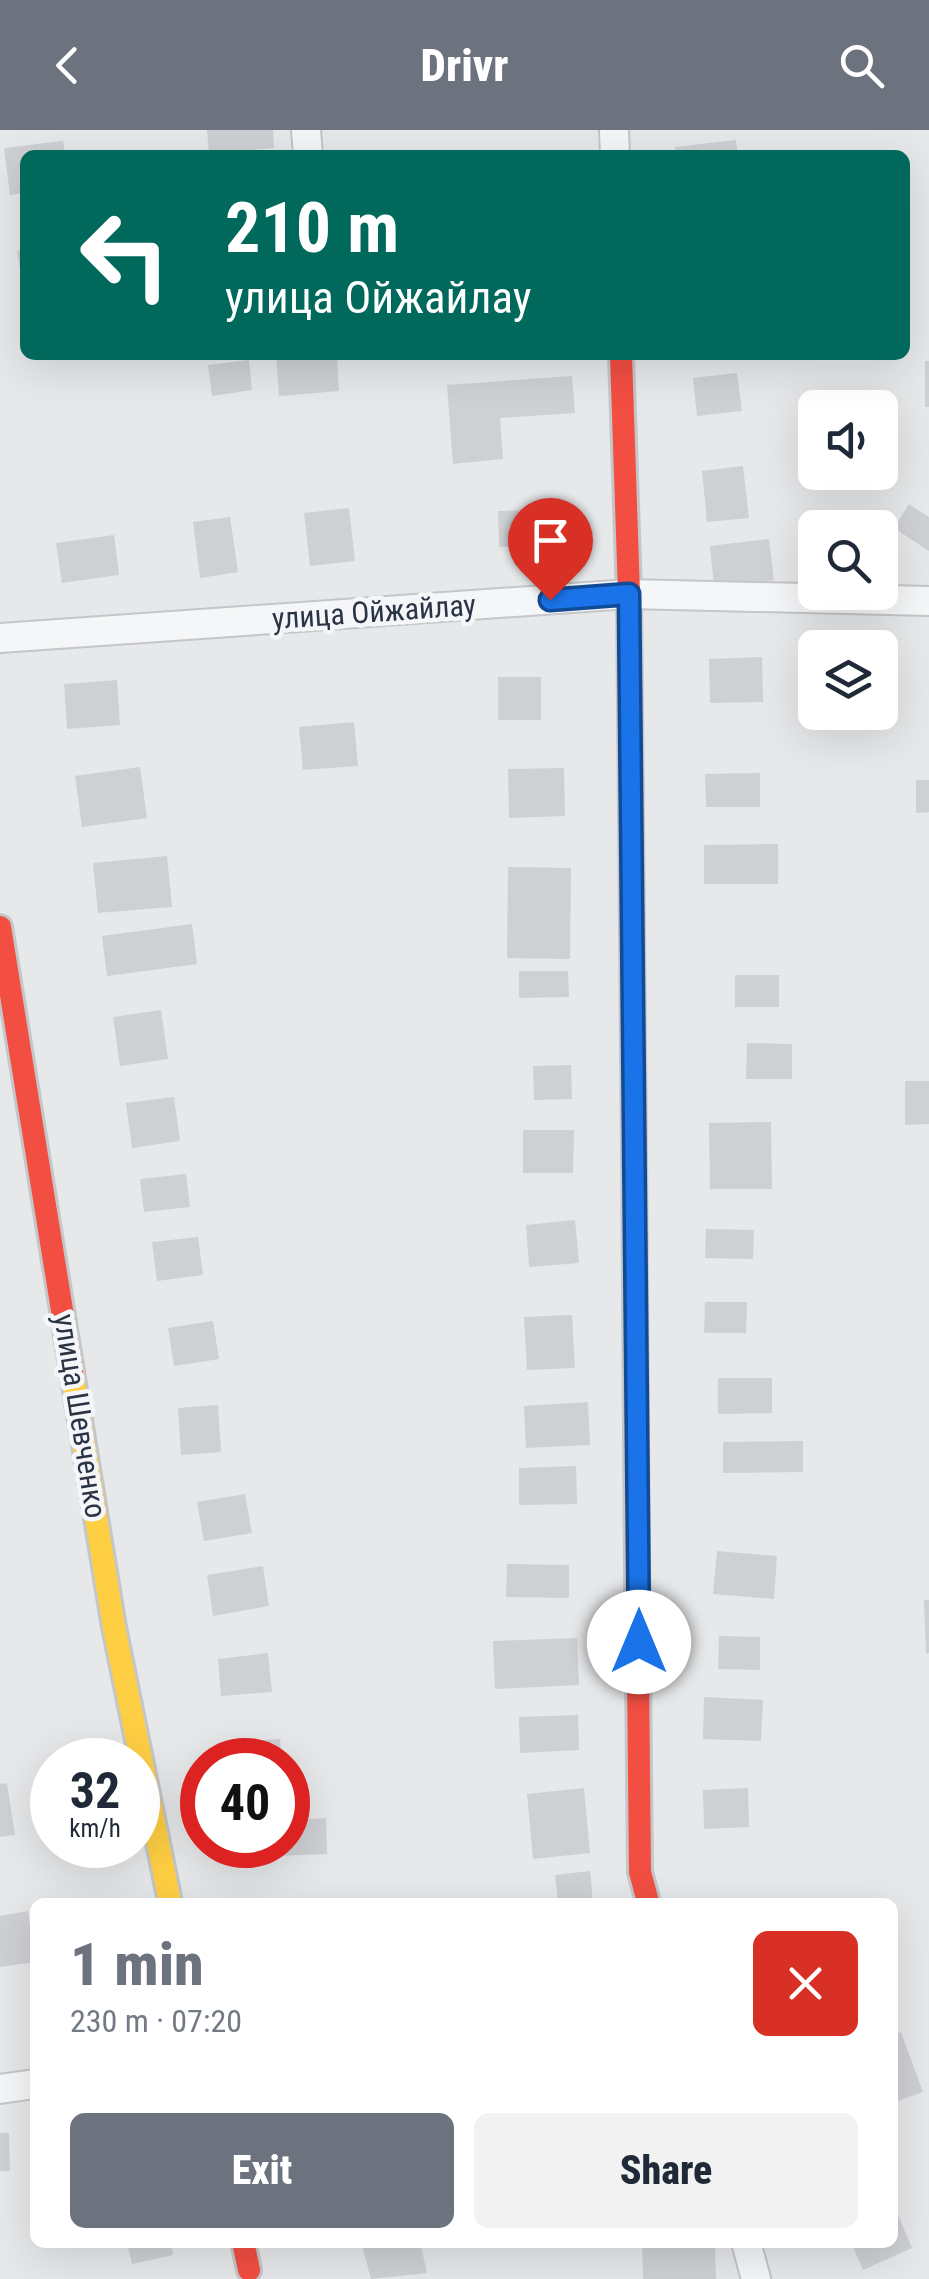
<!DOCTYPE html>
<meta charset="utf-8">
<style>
body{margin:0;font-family:"Roboto Condensed",sans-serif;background:#f2f2f3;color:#1f2937;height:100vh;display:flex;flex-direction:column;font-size:38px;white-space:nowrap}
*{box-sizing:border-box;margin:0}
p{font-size:32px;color:#747a83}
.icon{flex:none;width:55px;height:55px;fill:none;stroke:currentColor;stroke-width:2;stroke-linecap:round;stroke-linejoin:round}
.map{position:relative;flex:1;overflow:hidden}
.panel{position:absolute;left:30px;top:1768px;width:868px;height:350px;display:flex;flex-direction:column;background:#fff;border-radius:15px;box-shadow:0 10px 40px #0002}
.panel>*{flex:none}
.top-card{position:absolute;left:20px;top:20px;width:890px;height:210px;border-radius:15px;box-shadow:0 10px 40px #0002;background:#00695c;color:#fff;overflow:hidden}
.fabs{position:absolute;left:798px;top:260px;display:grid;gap:20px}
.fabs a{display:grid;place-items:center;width:100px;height:100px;border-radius:15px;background:#fff;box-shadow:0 10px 40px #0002;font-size:50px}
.speed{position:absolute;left:30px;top:1608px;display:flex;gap:20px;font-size:50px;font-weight:700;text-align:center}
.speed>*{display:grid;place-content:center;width:130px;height:130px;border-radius:50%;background:#fff;box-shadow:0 10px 40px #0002;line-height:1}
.speed small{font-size:25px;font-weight:400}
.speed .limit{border:15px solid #d22;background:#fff;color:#111}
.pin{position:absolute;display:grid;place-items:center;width:85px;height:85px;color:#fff;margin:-102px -42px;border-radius:50% 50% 50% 0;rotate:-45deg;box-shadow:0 0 10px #0007}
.pin .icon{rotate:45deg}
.me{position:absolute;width:110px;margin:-55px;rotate:0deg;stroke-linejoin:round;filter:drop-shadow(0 0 8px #0008)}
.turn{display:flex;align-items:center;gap:35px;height:210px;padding:0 40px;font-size:45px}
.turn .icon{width:130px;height:130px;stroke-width:2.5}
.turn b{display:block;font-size:70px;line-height:85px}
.round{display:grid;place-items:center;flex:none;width:105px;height:105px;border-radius:15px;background:#f2f2f3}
.summary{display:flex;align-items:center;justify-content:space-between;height:170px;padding:0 40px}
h1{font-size:60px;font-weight:800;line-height:75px;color:#6c737f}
.button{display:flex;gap:20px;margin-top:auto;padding:20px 40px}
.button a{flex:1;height:115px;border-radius:15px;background:#6c737f;color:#fff;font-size:40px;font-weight:800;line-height:115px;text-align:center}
.button a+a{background:#f2f2f3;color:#1f2937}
header{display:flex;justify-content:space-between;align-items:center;height:130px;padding:0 40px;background:#6c737f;color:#fff;font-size:45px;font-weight:800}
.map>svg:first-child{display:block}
.building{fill:#ced0d3}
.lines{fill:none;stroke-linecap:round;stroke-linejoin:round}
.street-casing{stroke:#c4c6c8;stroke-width:32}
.slow-casing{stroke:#c4c6c8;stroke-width:28}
.jam-casing{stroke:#c4c6c8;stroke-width:28}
.street{stroke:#f5f6f7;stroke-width:28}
.slow{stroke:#ffcf43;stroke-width:22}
.jam{stroke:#f24e42;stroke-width:22}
.route-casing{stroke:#114b97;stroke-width:25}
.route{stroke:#1a73e8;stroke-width:18}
.labels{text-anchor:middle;stroke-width:9;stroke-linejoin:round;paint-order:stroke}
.street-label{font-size:30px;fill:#2b3445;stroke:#f4f6f9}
</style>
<header><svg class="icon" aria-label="back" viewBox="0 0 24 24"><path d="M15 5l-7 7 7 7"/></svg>Drivr<svg class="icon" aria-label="search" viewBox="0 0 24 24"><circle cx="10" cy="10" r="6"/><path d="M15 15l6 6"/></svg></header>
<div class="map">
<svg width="929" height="2149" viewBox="0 0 929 2149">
<rect width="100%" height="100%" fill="#e6e8ea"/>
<path class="building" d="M207 0H273L274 18 209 24Z
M736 10 738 25H676L675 17Z
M63 11 65 25H25V63L10 65 4 18Z
M545 20V25H505V22Z
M25 120V157H23L17 121Z
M276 225H337L339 261 279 266Z
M249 230 252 260 212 266 208 235Z
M925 231H929V277H925Z
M737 243 742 281 697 286 693 248Z
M572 246 575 283 500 288 503 329 453 334 447 255Z
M743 336 749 388 707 392 702 341Z
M909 374 929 387V421L894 398Z
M349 378 355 431 310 436 304 383Z
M555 380 556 415 499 417 498 381Z
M230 387 238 442 200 448 193 392Z
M114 405 119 445 62 453 56 413Z
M769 409 774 450 714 457 710 416Z
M762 527 763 572 710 573 709 529Z
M498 547H541V590H498Z
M117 550 120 595 67 599 64 554Z
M354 592 358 636 303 640 299 597Z
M140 637 147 688 82 697 75 646Z
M564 638 565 686 509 688 508 639Z
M760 643V677H706L705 644Z
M916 650H929V682L916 683Z
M778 714V754H704V715Z
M167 726 172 777 98 783 93 733Z
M508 737 571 738 570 829 507 828Z
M192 794 197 834 107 846 102 806Z
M519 841H568L569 867 519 868Z
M735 845H779V877H735Z
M161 880 168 929 120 936 113 887Z
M747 913 792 914V949H746Z
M571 935 572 969 534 970 533 936Z
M905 951H929V994L905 995Z
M174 967 180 1011 132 1018 126 973Z
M771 992 772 1059H710L709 993Z
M523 1000H574L573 1043H523Z
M186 1044 190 1077 144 1082 140 1049Z
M575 1090 579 1133 529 1137 526 1095Z
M706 1099 754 1100 753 1129 705 1128Z
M198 1107 203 1145 157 1151 152 1112Z
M705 1172H747L746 1203H704Z
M572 1185 575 1238 527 1240 524 1187Z
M213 1191 219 1229 174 1236 168 1198Z
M718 1248H772V1283L718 1284Z
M588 1272 590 1315 526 1318 524 1276Z
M218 1275 221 1322 181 1325 178 1278Z
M803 1311V1342L723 1343V1312Z
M576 1336 577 1374 519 1375V1338Z
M245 1364 252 1403 204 1411 197 1372Z
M717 1421 777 1426 774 1469 713 1464Z
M507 1434 569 1435V1468L506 1467Z
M263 1436 269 1476 213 1486 207 1445Z
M924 1470H929V1523H926Z
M719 1506 760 1507V1540L718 1539Z
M577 1508 579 1555 495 1559 493 1511Z
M268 1523 272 1562 221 1566 218 1529Z
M704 1567 763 1570 761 1611 703 1609Z
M578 1585 579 1620 520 1623 519 1587Z
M280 1609 282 1630H237L236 1612Z
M7 1653 15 1705 0 1707V1654Z
M584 1658 590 1723 533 1729 527 1664Z
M748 1658 749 1697 704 1699 703 1660Z
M326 1688 327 1724 248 1727V1715H288V1690Z
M590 1741 593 1772H558L555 1745Z
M28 1781 35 1832 0 1837V1786Z
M901 1902 923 1962 892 1973V1905Z
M0 2003H9L10 2041H0Z
M896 2080 912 2118 863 2140 851 2112H892Z
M127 2112H171L173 2125 132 2134Z
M374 2112H420L427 2143 371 2149 362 2116Z
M642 2112H715L716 2149H643Z"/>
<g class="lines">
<g class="street-casing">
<path id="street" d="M306 0 308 25
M614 0 615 25
M0 508 629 464 929 471
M0 1959 35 1954
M746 2112 756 2149"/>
</g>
<g class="slow-casing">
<path id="slow" d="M634 1025 637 1439
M72 1242 114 1497 170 1772"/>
</g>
<g class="jam-casing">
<path id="jam" d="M621 225 629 464 634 1025
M0 797 72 1242
M637 1439 640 1742 648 1772
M243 2112 249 2140"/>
</g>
<use href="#street" class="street"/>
<use href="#slow" class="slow"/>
<use href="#jam" class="jam"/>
</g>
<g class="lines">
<g class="route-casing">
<path id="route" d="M550 470 629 464 639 1512"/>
</g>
<use href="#route" class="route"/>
</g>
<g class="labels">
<g class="street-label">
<text transform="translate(374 482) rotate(-4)" y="10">улица Ойжайлау</text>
<text transform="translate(80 1286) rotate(81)" y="10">улица Шевченко</text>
</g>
</g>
</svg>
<div class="fabs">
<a><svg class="icon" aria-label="sound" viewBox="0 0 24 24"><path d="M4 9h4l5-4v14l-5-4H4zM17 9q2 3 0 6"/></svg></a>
<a><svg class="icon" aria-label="search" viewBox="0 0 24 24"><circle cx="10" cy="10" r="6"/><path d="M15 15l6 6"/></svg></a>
<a><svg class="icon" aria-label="layers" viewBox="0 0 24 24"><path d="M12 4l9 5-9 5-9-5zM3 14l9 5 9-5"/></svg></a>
</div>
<div class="speed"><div>32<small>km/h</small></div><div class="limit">40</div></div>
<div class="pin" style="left:550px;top:470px;background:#d93025"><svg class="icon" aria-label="arrive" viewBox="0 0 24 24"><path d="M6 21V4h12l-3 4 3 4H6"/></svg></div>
<svg class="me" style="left:639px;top:1512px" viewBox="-20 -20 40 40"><circle r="19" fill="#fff"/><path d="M0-13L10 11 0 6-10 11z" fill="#1a73e8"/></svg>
<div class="top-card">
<div class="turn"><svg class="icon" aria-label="left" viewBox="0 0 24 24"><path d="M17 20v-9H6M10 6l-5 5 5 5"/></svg><div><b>210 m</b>улица Ойжайлау</div></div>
</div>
<section class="panel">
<div class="summary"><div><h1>1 min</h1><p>230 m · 07:20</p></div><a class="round" style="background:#d93025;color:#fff"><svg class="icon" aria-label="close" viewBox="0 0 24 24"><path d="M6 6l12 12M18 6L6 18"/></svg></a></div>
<div class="button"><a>Exit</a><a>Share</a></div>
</section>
</div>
